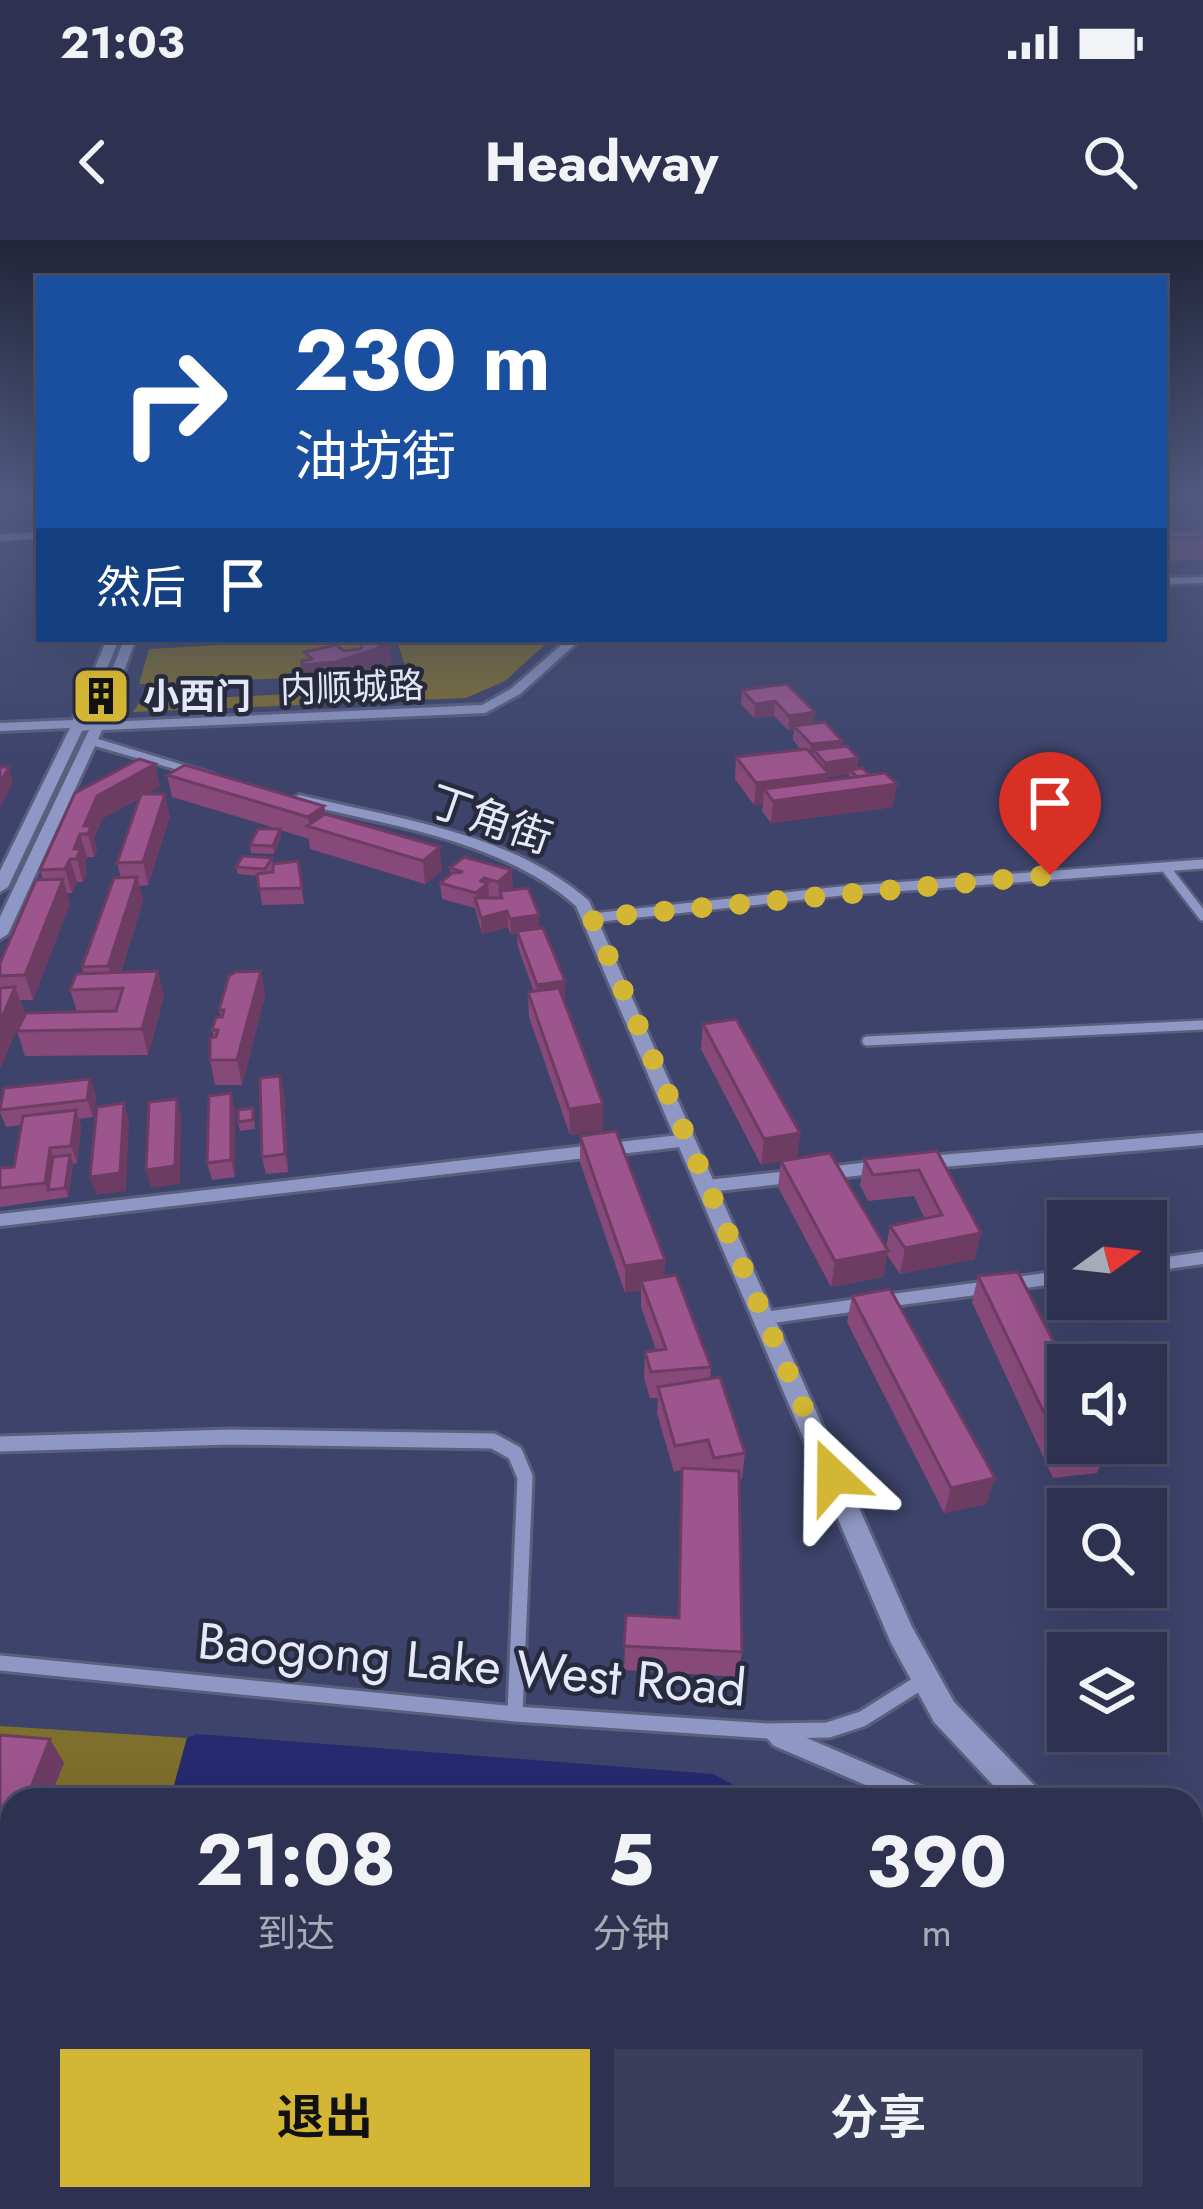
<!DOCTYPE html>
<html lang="zh">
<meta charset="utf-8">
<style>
body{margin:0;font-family:Jost,"Noto Sans SC",sans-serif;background:#3a3e5a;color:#f1f3f6;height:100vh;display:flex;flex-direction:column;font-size:45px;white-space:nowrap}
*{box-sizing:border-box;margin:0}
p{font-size:39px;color:#a7aab7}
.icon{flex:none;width:66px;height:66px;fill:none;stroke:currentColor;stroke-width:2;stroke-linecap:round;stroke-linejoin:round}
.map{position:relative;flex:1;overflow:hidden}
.drawer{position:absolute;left:0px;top:1548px;width:1203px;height:423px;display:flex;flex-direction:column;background:#2e3250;border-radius:36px 36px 0 0;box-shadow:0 12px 48px #0002,0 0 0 3px #494d67}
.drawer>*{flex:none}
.hud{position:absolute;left:36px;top:36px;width:1131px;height:366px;border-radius:0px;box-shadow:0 12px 48px #0002,0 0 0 3px #494d67;background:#1a4fa0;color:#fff;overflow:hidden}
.needle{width:78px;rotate:75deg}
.tools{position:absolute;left:1047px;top:960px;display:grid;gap:24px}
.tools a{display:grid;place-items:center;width:120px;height:120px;border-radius:0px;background:#2e3250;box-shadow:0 12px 48px #0002,0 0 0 3px #494d67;font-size:60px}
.pin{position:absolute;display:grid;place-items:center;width:102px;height:102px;color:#fff;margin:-123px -51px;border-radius:50% 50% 50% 0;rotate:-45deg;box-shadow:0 0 12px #0007}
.pin .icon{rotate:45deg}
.me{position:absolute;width:132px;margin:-66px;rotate:337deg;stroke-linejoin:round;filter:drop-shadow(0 0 9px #0008)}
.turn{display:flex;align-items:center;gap:42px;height:252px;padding:0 60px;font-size:54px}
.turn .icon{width:156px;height:156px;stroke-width:2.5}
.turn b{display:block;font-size:84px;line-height:102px}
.then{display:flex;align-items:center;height:114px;padding:0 60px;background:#0003;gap:24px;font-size:45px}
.eta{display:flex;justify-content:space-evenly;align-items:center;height:204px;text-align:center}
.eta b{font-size:72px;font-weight:700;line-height:84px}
.primary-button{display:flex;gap:24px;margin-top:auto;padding:24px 60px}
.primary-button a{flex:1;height:138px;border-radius:0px;background:#d4b635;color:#111;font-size:48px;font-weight:700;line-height:138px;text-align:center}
.primary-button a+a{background:#3a3e5a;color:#f1f3f6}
.status{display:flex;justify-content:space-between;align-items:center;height:84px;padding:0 60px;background:#2e3250;direction:ltr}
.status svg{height:33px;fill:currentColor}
header{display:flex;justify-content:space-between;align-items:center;height:156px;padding:0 60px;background:#2e3250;font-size:54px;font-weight:700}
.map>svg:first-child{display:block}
.green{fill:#7f6f2c}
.water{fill:#262a6f}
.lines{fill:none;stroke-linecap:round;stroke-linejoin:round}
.minor-far4-casing{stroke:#5a5f7e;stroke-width:9}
.minor-far3-casing{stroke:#5a5f7e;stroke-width:14}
.minor-far2-casing{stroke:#5a5f7e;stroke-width:18}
.minor-far1-casing{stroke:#5a5f7e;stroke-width:21}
.minor-casing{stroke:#5a5f7e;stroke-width:26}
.tertiary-casing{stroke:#5a5f7e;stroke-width:6}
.minor-far4{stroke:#8f98c4;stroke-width:6}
.minor-far3{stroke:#8f98c4;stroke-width:9}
.minor-far2{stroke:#8f98c4;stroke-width:12}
.minor-far1{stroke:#8f98c4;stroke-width:15}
.minor{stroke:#8f98c4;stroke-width:20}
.tertiary{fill:#8f98c4;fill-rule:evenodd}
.wall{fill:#864979;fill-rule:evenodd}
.shaded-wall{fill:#6d3c63}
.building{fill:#9c558d;stroke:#6d3c63;stroke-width:3}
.route{stroke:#d4b635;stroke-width:21;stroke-dasharray:0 37.8}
.labels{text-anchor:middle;stroke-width:9;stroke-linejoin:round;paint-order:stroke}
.far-street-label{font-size:36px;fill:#e4e9fc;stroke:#282b3d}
.far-poi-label{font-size:36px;font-weight:bold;fill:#e4e9fc;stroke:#282b3d;text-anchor:start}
.street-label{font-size:42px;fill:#e4e9fc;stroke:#282b3d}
.near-street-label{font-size:51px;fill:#e4e9fc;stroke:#282b3d}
</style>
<div class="status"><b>21:03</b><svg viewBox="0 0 49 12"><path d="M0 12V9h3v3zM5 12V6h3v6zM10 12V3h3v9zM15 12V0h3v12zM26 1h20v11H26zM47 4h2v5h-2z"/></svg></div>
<header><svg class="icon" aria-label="back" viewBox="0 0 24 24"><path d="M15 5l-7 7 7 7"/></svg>Headway<svg class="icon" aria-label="search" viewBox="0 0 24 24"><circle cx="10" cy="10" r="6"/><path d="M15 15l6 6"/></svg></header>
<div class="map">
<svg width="1203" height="1969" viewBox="0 0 1203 1969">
<rect width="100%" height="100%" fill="#3d436a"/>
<path class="green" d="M328 399H367L353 426 295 438 139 444 149 409Z
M396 399H551L505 441 466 458 133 472 141 461 377 450 406 428Z
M0 1486 187 1498 170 1560H12V1959H51L43 1969H0Z"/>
<path class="water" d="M197 1494 713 1534 763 1560H170L187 1498Z
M1191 1787 1203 1792V1969H43L51 1959H1191Z"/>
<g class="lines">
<g class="minor-far4-casing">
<path id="minor-far4" d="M1164 257 1181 256
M0 298 39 295"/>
</g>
<g class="minor-far3-casing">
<path id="minor-far3" d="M1165 627 1203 676
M592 678 841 651 1203 624
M867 801 1203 785"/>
</g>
<g class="minor-far2-casing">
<path id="minor-far2" d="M929 922 1203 899
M828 933 879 927
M708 946 790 937
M0 980 688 900
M1146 1026 1203 1018
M1010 1044 1068 1036
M885 1061 990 1047
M765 1078 865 1064"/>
</g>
<g class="minor-far1-casing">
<path id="minor-far1" d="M0 1204 231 1197 493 1201 515 1213 525 1237 515 1474
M0 1423 515 1474 767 1491 828 1490 862 1479 924 1440
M773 1494 786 1500"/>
</g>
<g class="minor-casing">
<path id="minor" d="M779 1497 926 1560"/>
</g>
<g class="tertiary-casing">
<path id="tertiary" d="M1203 337V343L1164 344V338Z
M107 399H119L85 483 92 482 124 399H136L105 482 482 465 512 448 568 399H581L520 454 485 473 102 490 98 499 213 534 206 538 95 506 8 694 0 699V677L89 490 82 491 8 647 0 652V631L70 488 0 491V483L73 480Z
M299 555C397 579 510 592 589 661L912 1387 954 1462 1038 1549 1042 1560H1007L934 1482 891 1403 576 666C500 599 389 586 294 562L292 559Z
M1191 1603H1203V1653L1191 1650Z"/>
</g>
<use href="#minor-far4" class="minor-far4"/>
<use href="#minor-far3" class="minor-far3"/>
<use href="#minor-far2" class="minor-far2"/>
<use href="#minor-far1" class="minor-far1"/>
<use href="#minor" class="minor"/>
<use href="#tertiary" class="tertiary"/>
</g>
<path class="wall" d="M1164 286 1173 291 1203 290V320L1164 321Z
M787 444 814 483 858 518 857 529 893 567 771 583 762 571 763 564 754 565 735 539 736 517 801 510 793 500 794 489 788 490 774 476 754 478 741 464 742 450ZM849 534V538L828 540 829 537Z
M167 535 324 566 326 574 442 631 425 644 310 609 309 599 280 590 281 597 274 614 251 613 250 605 278 589 172 557Z
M160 546 146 554 170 576 148 645 139 646 143 661 121 732 164 756 148 815 25 816 17 791 77 772 70 750 84 734 82 727 121 638 117 623 140 558 103 578 94 598 97 609 94 617H87L85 623 87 632 83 642H77L72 653H67L70 663 33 760H20L24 772 0 829V723L43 640 40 630 75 553Z
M272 618 273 626 298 621 304 664 262 665 258 636 238 634 236 627Z
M450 628 513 646 508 650 539 688 565 741V758H562L603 890 570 895 529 777 528 752H534L518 707 517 694 511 695 508 687 482 694 475 668 442 659 440 643 451 634Z
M261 731 265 756 242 845H215L210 820 214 798 212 790 221 777 219 770Z
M703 784 800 893 797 918 886 1008 890 986 925 979 914 956 868 961 860 945 864 919 937 911 975 1019 900 1034 887 1015 883 1037 831 1047 778 947 781 921 761 925 701 809Z
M90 839 96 856 93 877 79 879 81 887 77 923 73 924 68 957 0 967V928L14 927 21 885 6 887 0 872V865Z
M284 853 288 932 266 934 262 917Z
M253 868 255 889 240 891 238 882Z
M235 871V937L212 940 207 923Z
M580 896 665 1020 664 1037 711 1127 710 1139 745 1213 742 1239H739L742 1412 738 1437 624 1430 626 1375 678 1378 682 1230 674 1232 657 1173 658 1158H650L644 1138 645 1112 656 1110 641 1067V1050L625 1053 580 922Z
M978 1036 1108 1207 1097 1233 1053 1238 972 1062Z
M852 1056 995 1238 986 1264 944 1273 847 1082Z
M0 1495 64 1523 49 1560H12V1590L0 1588Z
M12 1652V1771L0 1770V1685Z"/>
<path class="shaded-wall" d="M389 399 392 425 379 436 339 449 306 452 302 425 336 422Z
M775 461 774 476 754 478 755 464Z
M815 472 813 487 794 486V489L788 490 789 476Z
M842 501 841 514 858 518 856 533 850 530 849 534 829 537 827 554 897 544 893 567 771 583 773 561 764 549 763 564 754 565 756 543 823 534 825 523 814 510 813 519H809L811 504Z
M155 524 160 546 103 578 94 598 97 609 94 617 88 594 84 586 97 556Z
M9 527 13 542 0 568V543Z
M165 554 170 576 148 645 143 622Z
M324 566 328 589 310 587 308 577Z
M280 589 281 597 274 614 273 606Z
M80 594 87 617 85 623 87 632 83 642 74 609Z
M440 607 442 631 425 644 423 621Z
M70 619 77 642 72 653 65 629Z
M512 630 513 646 501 656 500 651 499 658 498 642Z
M137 637 143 661 115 751 108 726Z
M484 638 485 646 488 643 489 659 478 669 476 653 481 641Z
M63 639 70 663 33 760 25 735Z
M507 671 508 687 482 694 481 678Z
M539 675V691L511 695 510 679Z
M158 731 164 756 148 815 142 789Z
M261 731 265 756 242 845 237 820Z
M565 741V758L538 761 537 745Z
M15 747 24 772 0 829V782Z
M280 836 284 853 288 932 285 914Z
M90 839 96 856 93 877 87 860Z
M231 853 235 871V937L231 920Z
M177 859 181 876 180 944 151 948 146 930Z
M124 863 129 880 126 951 96 955 90 937Z
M603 864V890L570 895 569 869Z
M76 870 81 887 77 923 71 906Z
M800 893 797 918 761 925 764 899Z
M50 908 56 926 48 950 51 960 45 943Z
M70 915 73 923 68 957 65 948Z
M981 993 975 1019 900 1034 905 1008Z
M888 1011 883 1037 831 1047 835 1021Z
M665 1020 664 1046 641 1041V1050L625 1053V1026Z
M995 1238 986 1264 944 1273 951 1248Z
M50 1499 64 1523 49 1560H26Z"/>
<path class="building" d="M1164 286H1168L1173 291 1203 290V297L1164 298Z
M364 399H389L376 409 336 422 302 425V421L312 419 304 412 336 405 344 411 361 409Z
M787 444 815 472 789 476 775 461 755 464 742 450Z
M825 482 842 501 811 504 794 486Z
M847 506 858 518 825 523 814 510Z
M807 509 829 534 756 543 736 517Z
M139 519 155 524 97 556 84 586H91L88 594H80L74 609H81L76 619H70L65 629 40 630 75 553Z
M185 525 324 566 308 577 167 535Z
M0 527H9L0 543Z
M862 528 870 535 857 537 850 530Z
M885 533 897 544 773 561 764 549Z
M141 554H165L143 622 117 623Z
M325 574 440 607 423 621 307 586Z
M258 589H280L273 606 250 605Z
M243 616 272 618 265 629 236 627Z
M464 617 512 630 498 642 484 638 481 641 488 643 476 653 440 643 452 633 463 632 450 628Z
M298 621 302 648 259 649 257 634 273 632V624Z
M137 637 108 726 82 727 114 638Z
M63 639 25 735 0 736V723L36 640Z
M528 648 539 675 510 679 507 671 481 678 475 658H502L500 651Z
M543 688 565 741 537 745 517 691Z
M158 731 142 789 17 791 26 773 116 771 123 748 70 750 76 734Z
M261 731 237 820H210V798L216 797 218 790H212L216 777H222L224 770H219L229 736 235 732Z
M15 747 0 782V748Z
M559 748 603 864 569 869 528 752Z
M736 779 800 893 764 899 703 784Z
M280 836 285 914 262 917 260 838Z
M90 839 87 860 0 870 4 848Z
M231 853V920L207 923 209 856Z
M177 859 175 926 146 930 149 862Z
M124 863 120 933 90 937 97 867Z
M253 868V880L238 882V870Z
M76 870 71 906 50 908 45 943 0 948V928L14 927 23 876Z
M616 891 665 1020 625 1026 580 896Z
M937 911 981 993 905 1008 890 986 942 975 919 930 873 935 864 919Z
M830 913 888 1011 835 1021 781 921Z
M70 915 65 948 48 950 53 917Z
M1018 1032 1068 1130V1203H1106L1108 1207 1063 1212 978 1036Z
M676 1035 711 1127 651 1132 645 1112 666 1109 641 1041Z
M890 1049 995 1238 951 1248 852 1056Z
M720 1137 745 1213 714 1218 708 1200 675 1206 658 1147Z
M682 1228 739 1231 742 1412 624 1406 626 1375 679 1378Z
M0 1495 50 1499 26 1560H12V1568L0 1567Z
M12 1652V1752L0 1751V1685Z"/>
<linearGradient id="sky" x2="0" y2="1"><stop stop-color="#22253a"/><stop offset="0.48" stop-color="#515b81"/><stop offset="1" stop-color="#515b81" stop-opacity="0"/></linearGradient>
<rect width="1203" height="532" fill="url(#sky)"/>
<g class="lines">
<path class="route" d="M833 1236 592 678 1050 635"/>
</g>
<defs>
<g id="building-square" transform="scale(3)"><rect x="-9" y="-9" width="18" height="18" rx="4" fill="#d4b635" stroke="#282b3d"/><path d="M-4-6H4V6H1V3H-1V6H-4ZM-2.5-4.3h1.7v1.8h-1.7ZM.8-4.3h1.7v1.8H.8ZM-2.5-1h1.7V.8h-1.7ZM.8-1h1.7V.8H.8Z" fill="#111"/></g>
</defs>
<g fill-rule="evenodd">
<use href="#building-square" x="101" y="456"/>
</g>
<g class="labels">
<g class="far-street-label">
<text transform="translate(352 447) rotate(-2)" y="13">内顺城路</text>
</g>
<g class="far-poi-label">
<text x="143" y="469">小西门</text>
</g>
<g class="street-label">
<text transform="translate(491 579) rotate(19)" y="15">丁角街</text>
</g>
<g class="near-street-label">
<text transform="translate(472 1424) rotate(5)" y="18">Baogong Lake West Road</text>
</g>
</g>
</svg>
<div class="tools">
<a><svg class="needle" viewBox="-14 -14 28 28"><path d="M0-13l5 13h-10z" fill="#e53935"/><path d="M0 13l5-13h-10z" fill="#a7aab7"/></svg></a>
<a><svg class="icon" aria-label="sound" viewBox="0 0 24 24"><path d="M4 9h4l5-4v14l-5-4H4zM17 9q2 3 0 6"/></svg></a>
<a><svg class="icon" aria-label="search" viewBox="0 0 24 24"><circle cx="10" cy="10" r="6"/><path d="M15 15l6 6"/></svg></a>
<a><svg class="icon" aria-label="layers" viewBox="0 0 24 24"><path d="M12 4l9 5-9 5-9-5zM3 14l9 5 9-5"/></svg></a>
</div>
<div class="pin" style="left:1050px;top:635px;background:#d93025"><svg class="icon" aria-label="arrive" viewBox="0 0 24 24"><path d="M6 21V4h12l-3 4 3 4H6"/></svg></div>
<svg class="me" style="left:833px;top:1236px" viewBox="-20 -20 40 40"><path d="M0-17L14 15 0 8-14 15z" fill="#d4b635" stroke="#fff" stroke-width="4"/></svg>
<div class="hud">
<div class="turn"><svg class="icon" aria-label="right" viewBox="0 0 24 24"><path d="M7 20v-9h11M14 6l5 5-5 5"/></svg><div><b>230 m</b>油坊街</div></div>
<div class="then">然后<svg class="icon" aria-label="arrive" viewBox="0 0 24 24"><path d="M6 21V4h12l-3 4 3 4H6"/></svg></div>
</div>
<section class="drawer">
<div class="eta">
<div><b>21:08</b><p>到达</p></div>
<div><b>5</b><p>分钟</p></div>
<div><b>390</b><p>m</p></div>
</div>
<div class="primary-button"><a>退出</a><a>分享</a></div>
</section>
</div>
